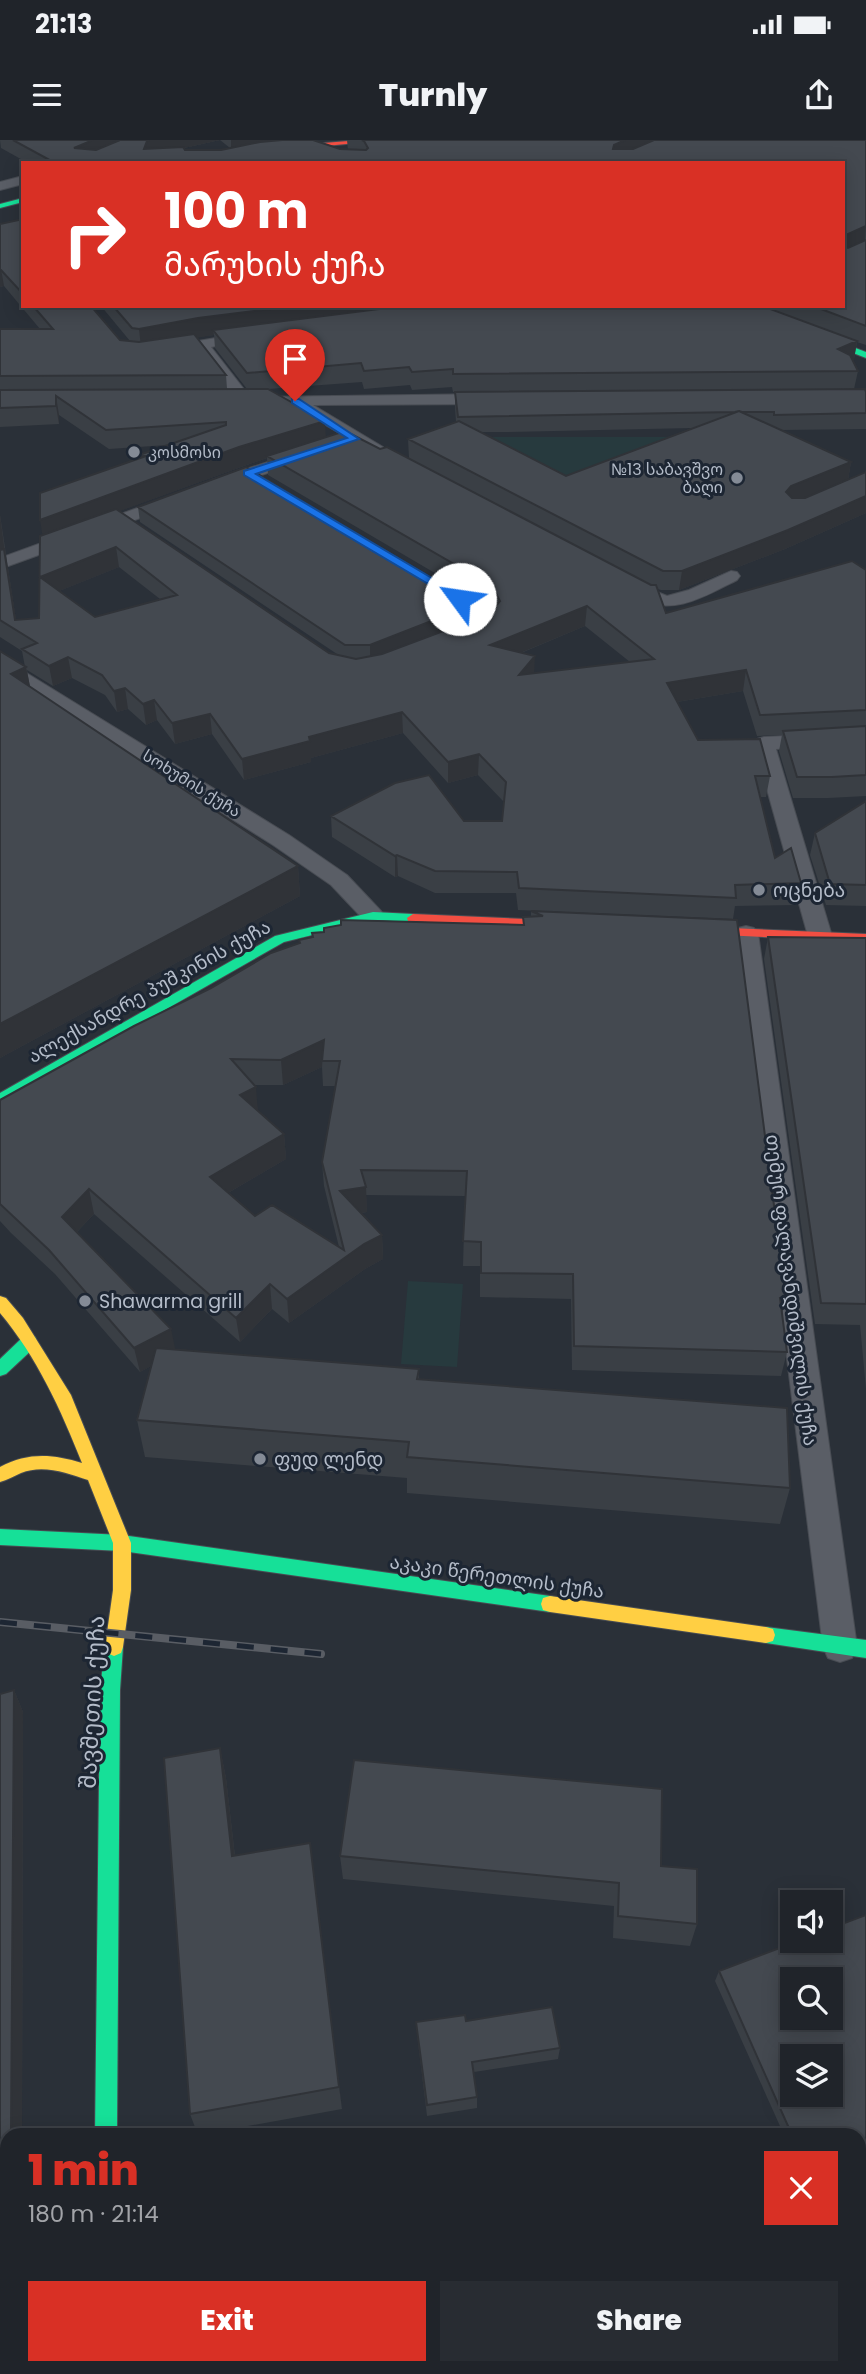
<!DOCTYPE html>
<meta charset="utf-8">
<style>
body{margin:0;font-family:Poppins,"Noto Sans Georgian",sans-serif;background:#282c32;color:#f1f3f6;height:100vh;display:flex;flex-direction:column;font-size:26px;white-space:nowrap}
*{box-sizing:border-box;margin:0}
p{font-size:23px;color:#a2a4a8}
.icon{flex:none;width:38px;height:38px;fill:none;stroke:currentColor;stroke-width:2;stroke-linecap:round;stroke-linejoin:round}
.map{position:relative;flex:1;overflow:hidden}
.side{position:absolute;left:0px;top:1988px;width:866px;height:247px;display:flex;flex-direction:column;background:#20242a;border-radius:21px 21px 0 0;box-shadow:0 4px 18px #0003,0 0 0 2px #3d4147}
.side>*{flex:none}
.hud{position:absolute;left:21px;top:21px;width:824px;height:147px;border-radius:0px;box-shadow:0 4px 18px #0003,0 0 0 2px #3d4147;background:#d93025;color:#fff;overflow:hidden}
.tools{position:absolute;left:780px;top:1750px;display:grid;gap:14px}
.tools a{display:grid;place-items:center;width:63px;height:63px;border-radius:0px;background:#20242a;box-shadow:0 4px 18px #0003,0 0 0 2px #3d4147;font-size:35px}
.pin{position:absolute;display:grid;place-items:center;width:60px;height:60px;color:#fff;margin:-72px -30px;border-radius:50% 50% 50% 0;rotate:-45deg;box-shadow:0 0 7px #0007}
.pin .icon{rotate:45deg}
.me{position:absolute;width:77px;margin:-38px;rotate:301deg;stroke-linejoin:round;filter:drop-shadow(0 0 5px #0008)}
.turn{display:flex;align-items:center;gap:24px;height:147px;padding:0 28px;font-size:32px}
.turn .icon{width:91px;height:91px;stroke-width:2.5}
.turn b{display:block;font-size:49px;line-height:60px}
.round{display:grid;place-items:center;flex:none;width:74px;height:74px;border-radius:0px;background:#282c32}
.overview{display:flex;align-items:center;justify-content:space-between;height:119px;padding:0 28px}
h1{font-size:42px;font-weight:800;line-height:52px;color:#d93025}
.button{display:flex;gap:14px;margin-top:auto;padding:14px 28px}
.button a{flex:1;height:80px;border-radius:0px;background:#d93025;color:#fff;font-size:28px;font-weight:800;line-height:80px;text-align:center}
.button a+a{background:#282c32;color:#f1f3f6}
.status{display:flex;justify-content:space-between;align-items:center;height:49px;padding:0 35px;background:#20242a;direction:ltr}
.status svg{height:19px;fill:currentColor}
header{display:flex;justify-content:space-between;align-items:center;height:91px;padding:0 28px;background:#20242a;font-size:32px;font-weight:800}
.map>svg:first-child{display:block}
.green{fill:#273a3e}
.lines{fill:none;stroke-linecap:round;stroke-linejoin:round}
.street-casing{stroke:#484c53;stroke-width:2}
.fast-casing{stroke:#484c53;stroke-width:2}
.slow-casing{stroke:#484c53;stroke-width:2}
.jam-casing{stroke:#484c53;stroke-width:2}
.street{fill:#5a5e66;fill-rule:evenodd}
.fast{fill:#16e098;fill-rule:evenodd}
.slow{fill:#ffcf43;fill-rule:evenodd}
.jam{fill:#f24e42;fill-rule:evenodd}
.rail-casing{stroke:#595d64;stroke-width:8}
.rail{stroke:#1d2633;stroke-width:5;stroke-dasharray:17;stroke-linecap:butt}
.wall{fill:#3a3f45;fill-rule:evenodd}
.shaded-wall{fill:#303338}
.building{fill:#444950;stroke:#303338;stroke-width:2;fill-rule:evenodd}
.route{fill:#1a73e8;stroke:#114b97;stroke-width:2}
.poi-dot{fill:#848b96;stroke:#1d2633;stroke-width:2.5}
.labels{text-anchor:middle;stroke-width:6;stroke-linejoin:round;paint-order:stroke}
.far-poi-label{font-size:16px;fill:#b4bcc9;stroke:#1d2633;text-anchor:start}
.far-street-label{font-size:16px;fill:#b4bcc9;stroke:#1d2633}
.poi-label{font-size:19px;fill:#b4bcc9;stroke:#1d2633;text-anchor:start}
.street-label{font-size:19px;fill:#b4bcc9;stroke:#1d2633}
.near-street-label{font-size:23px;fill:#b4bcc9;stroke:#1d2633}
</style>
<div class="status"><b>21:13</b><svg viewBox="0 0 49 12"><path d="M0 12V9h3v3zM5 12V6h3v6zM10 12V3h3v9zM15 12V0h3v12zM26 1h20v11H26zM47 4h2v5h-2z"/></svg></div>
<header><svg class="icon" aria-label="menu" viewBox="0 0 24 24"><path d="M4 6h16M4 12h16M4 18h16"/></svg>Turnly<svg class="icon" aria-label="share" viewBox="0 0 24 24"><path d="M12 15V3M7 8l5-5 5 5M5 13v7h14v-7"/></svg></header>
<div class="map">
<svg width="866" height="2234" viewBox="0 0 866 2234">
<rect width="100%" height="100%" fill="#2a3038"/>
<path class="green" d="M480 297H705L694 412Z
M408 1141 463 1144 457 1227 401 1224Z"/>
<g class="lines">
<g class="street-casing">
<path id="street" d="M23 36V44L0 50V42Z
M251 192 258 196 256 199 211 207 250 257 492 254 500 259 492 264 313 265 383 307 385 310 383 313 377 315 291 265 239 264 198 210 163 215 156 211 163 207Z
M302 311 310 316 308 319 224 348H212L210 344 212 340Z
M173 355 182 360 179 364 0 429V418Z
M731 431 737 432 740 436 737 440C705 456 673 477 637 458 630 454 624 451 619 445L628 440 667 456 689 450Z
M443 443 490 468 497 481C488 493 469 504 453 500L450 496 453 492 478 480 476 475 437 453 434 449 437 445Z
M0 519 7 521 289 695 347 735 381 771 385 776 381 781 373 783 365 781 331 745 273 705 0 533Z
M866 592V604L776 609 832 796 828 801 820 803 812 801 808 796 754 603 757 599 764 597Z
M746 786 754 788 758 793 857 1507 852 1518 840 1522 828 1518 823 1507 734 793 738 788Z
M7 2060V2102L0 2103V2061Z"/>
</g>
<g class="fast-casing">
<path id="fast" d="M23 58V62L0 68V64Z
M733 166H745L866 212V218Z
M373 772 413 774 419 778 413 782 373 780 284 802 0 964V953L275 796Z
M29 1196 35 1197 37 1202 35 1207 6 1234 0 1236V1219L23 1197Z
M0 1389 122 1395 550 1456 557 1458 559 1464 557 1470 550 1472 122 1411 0 1405Z
M766 1487 866 1500V1518L766 1503 759 1501 757 1495 759 1489Z
M114 1498 121 1501 123 1507 120 1550 117 1995H95L100 1550 105 1507 107 1501Z
M99 2228H123V2234H99Z"/>
</g>
<g class="slow-casing">
<path id="slow" d="M0 1156 6 1158 23 1178 71 1255 131 1403V1450L123 1507 121 1513 114 1516 107 1513 105 1507 113 1450V1403L88 1340C67 1333 43 1324 21 1333 14 1336 7 1340 0 1342V1327C28 1312 53 1314 82 1323 61 1270 37 1217 0 1173Z
M550 1456 766 1487 773 1489 775 1495 773 1501 766 1503 550 1472 543 1470 541 1464 543 1458Z"/>
</g>
<g class="jam-casing">
<path id="jam" d="M361 0H389L261 12 207 23H192L261 8Z
M413 774 574 781 581 785 574 789 408 781 407 778Z
M686 786 866 794V802L681 793V787Z"/>
</g>
<use href="#street" class="street"/>
<use href="#fast" class="fast"/>
<use href="#slow" class="slow"/>
<use href="#jam" class="jam"/>
<g class="rail-casing">
<path id="rail" d="M0 1482 321 1514"/>
</g>
<use href="#rail" class="rail"/>
</g>
<path class="wall" d="M0 0H313L340 9 348 10 347 0H866V205L857 202 854 219 852 220 858 231 854 249 866 252V289L782 290 851 322 848 340 866 332V373L785 409 679 450H661L658 449 666 473 866 430V656L828 658H793L779 611 782 595 757 596 743 551 677 562 698 600 770 636 766 657H760L775 718 801 743 797 765 735 766 733 779 518 770 516 753H435L398 736 395 737 332 697 331 676 464 681H502L504 662 478 635 448 643 403 593 311 618V622L244 640 212 594 175 604 157 580 146 585 128 569 117 572 105 555 72 538 53 546 27 530 30 547 298 726 300 756 0 918 25 527 22 511 0 497V375L16 480 39 478 43 395 143 317 142 314 167 305 109 309 59 275V284L0 287V189H40L4 146 0 147V84L23 79V166H91L120 200 130 201 101 166H844V23H28L1 8ZM220 0 230 8 221 10H185L184 8ZM214 195 215 208 247 249H227L226 235 197 197ZM362 242 364 249 410 245 412 250 452 247 453 252H455V267L456 282 408 299 409 318 380 309 326 297 268 249ZM692 288 566 336 481 292H509ZM267 318 268 335 491 466 493 469 489 474 475 479V464L138 367 140 382 337 514 329 513 119 371 241 327ZM119 427 160 459 95 477 59 451ZM585 486 630 522 534 533 521 513Z
M866 661V766L826 765 810 715 815 693Z
M531 771 737 780 786 1158 782 1174 787 1212 781 1236 572 1230 571 1159 480 1157V1126H463L465 1056 366 1055 367 1072 361 1073 382 1095 383 1119 365 1129 289 1183 272 1169 240 1202 94 1074 77 1092 175 1209 419 1229V1239L790 1348 780 1384 407 1353V1338L145 1317 137 1280 151 1226 140 1232 55 1134 11 1093 0 1081V960L312 797V793L523 785V777H531ZM322 927 323 946H335L322 1022 324 1046 339 1107 255 1076 228 1053 286 1019 284 994 258 971 253 945H283Z
M768 797 866 798V1249L860 1185 815 1184 764 819Z
M14 1550 23 1572 22 1995H7V2017L0 2018V1554Z
M220 1608 226 1638 235 1716 310 1703 342 1969 198 1995 190 1974Z
M340 1716 661 1726 697 1784 690 1806 613 1798 614 1766 343 1739Z
M866 1775V2146L859 2149V1995H784L715 1841 719 1831 798 1801H831V1788ZM793 1839H831V1878H793ZM793 1916H831V1955H793Z
M466 1881 560 1908 558 1919 474 1932 477 1957V1968L427 1976 417 1894 416 1882Z
M179 2228H724L697 2234H180Z"/>
<path class="shaded-wall" d="M93 0H134L78 23 74 8Z
M149 0H220L148 16 144 9 147 1Z
M231 0H282L231 9Z
M625 0H659L612 23 614 5Z
M866 86 865 102 844 111 846 95Z
M0 129H1L4 146 0 147Z
M295 166H434L213 190 214 195 141 207 139 189 198 178Z
M857 201 854 219 835 227 838 209Z
M56 256 59 275V284L56 266Z
M325 281 326 300 267 316V318L241 327 43 399 40 380 239 307Z
M851 322 848 340 788 365 786 352 791 346Z
M866 356V373L785 409 679 450 682 431Z
M0 375 5 413 18 491 0 416Z
M116 407 119 427 44 457 40 437Z
M475 464V479L370 520V505Z
M587 466 585 486 489 526 490 505Z
M535 516 534 536 519 535Z
M68 517 72 538 53 546 49 526Z
M26 527 32 556 11 534Z
M746 530 743 551 664 564 667 543Z
M125 548 128 569 117 572 114 551Z
M154 560 157 580 146 585 143 564Z
M402 572 403 593 311 618V622L244 640 242 619 309 597Z
M210 574 212 594 175 604 172 583Z
M479 614 478 635 448 643V622Z
M397 715 398 736 395 737V716Z
M298 726 300 756 0 918V884Z
M324 900 322 927 283 945 281 920Z
M256 947 258 972 240 955Z
M284 994 286 1019 214 1061 210 1037Z
M366 1047 367 1072 341 1076 340 1051Z
M89 1049 94 1074 68 1101 62 1077Z
M382 1095 383 1119 365 1129 289 1183 287 1159 364 1104Z
M270 1144 272 1169 240 1202 236 1178Z
M171 1189 176 1213 140 1232 134 1208Z
M14 1550 23 1572 22 1995H11Z
M220 1608 226 1638 238 1744 232 1716Z
M310 1703 314 1731 342 1969 339 1947Z
M866 2142V2146L859 2149V2145Z"/>
<path class="building" d="M13 0H93L74 8 96 10 120 0H149L147 1 144 9 183 7 185 10H221L260 2 282 0H313L340 9 366 10 368 8 364 1 362 0H625L614 5 613 9H633L654 0H866V86L846 95 844 106 848 108 866 100V186L813 166H844V23H55Z
M23 79V154L0 129V84Z
M33 166H91L120 200 139 202 194 194 226 235 0 236V189H53Z
M113 166H295L198 178 139 189 132 188Z
M403 166H762L857 201 838 209 850 215 858 231 453 234V229L412 232 409 227 364 231 361 223 247 233 213 190Z
M268 249 325 281 239 307 40 380V353L146 316 142 314 226 285V282L106 290 56 256V266L0 268V250Z
M865 249 866 252V273L774 275V272H742L739 271 735 272 458 277 455 252Z
M739 271 851 322 791 346 786 352 792 358H805L866 332V356L788 390 682 431H663L408 299 459 281 566 336Z
M345 291 380 309 387 307 651 445H656L666 473 852 421 866 430V570L760 575 746 530 667 543 698 600 760 599 770 636H755L775 718 791 708 801 743 735 745 736 758 519 748 517 732 435 731 397 715 395 716 331 676 395 643 429 635 464 681H502L506 642 479 614 448 622 402 572 309 597 310 601 242 619 210 574 172 583 154 560 143 564 125 548 114 551 102 535 68 517 49 526 22 509 37 503 0 480V410L4 409 15 480 39 478 40 396 116 369 329 513 356 519 382 514 489 474 500 461 492 446 267 316ZM116 407 177 455 95 477 40 437ZM587 466 654 519 519 535 535 516 490 505Z
M246 327 475 464 370 505H345L138 367Z
M0 511 26 527 11 534 298 726 0 884Z
M866 586V635L832 637H797L783 591Z
M866 661V745L830 744 815 693Z
M531 771 737 780 786 1158H780L787 1212 574 1206 573 1134 481 1133V1102L463 1101 467 1031 361 1030 366 1047 340 1051 382 1095 364 1104 287 1159 270 1144 236 1178 89 1049 62 1077 171 1189 134 1208 49 1110 0 1064V960L134 886 211 848 271 813 300 803 299 800 313 797 312 793 324 792V788L341 785V780L524 785 523 777 543 776ZM324 900 322 921H340L322 1022 344 1110 272 1065 255 1076 210 1037 284 994 240 955 256 947 231 919 281 920Z
M768 797 866 798V1164L821 1163Z
M156 1208 419 1229 417 1239 787 1268 790 1348 407 1317 409 1302 137 1280Z
M14 1550 11 1995H7V2001L0 2002V1554Z
M220 1608 232 1716 310 1703 339 1947 190 1974 164 1618Z
M354 1620 662 1649 661 1726 697 1729V1784L618 1776 619 1743 340 1716Z
M866 1775V2142L860 2145 859 1995H792L719 1831 798 1801H831V1788ZM793 1839H831V1878H793ZM793 1916H831V1955H793Z
M552 1867 560 1908 472 1922 477 1957 427 1965 416 1882 465 1875 466 1881Z
M719 1987 721 1995H680Z
M179 2228H690L663 2234H180Z"/>
<path class="route" d="M292 259H299L359 299 256 334 464 457V461H457L244 335V331L347 298 292 263Z"/>
<g class="poi-dot">
<circle cx="134" cy="312" r="7"/>
<circle cx="737" cy="338" r="7"/>
<circle cx="759" cy="750" r="7"/>
<circle cx="85" cy="1161" r="7"/>
<circle cx="260" cy="1319" r="7"/>
</g>
<g class="labels">
<g class="far-poi-label">
<text x="148" y="318">კოსმოსი</text>
<text x="723" y="335" text-anchor="end">№13 საბავშვო<tspan x="723" dy="18">ბაღი</tspan></text>
</g>
<g class="far-street-label">
<text transform="translate(192 643) rotate(32)" y="6">სოხუმის ქუჩა</text>
</g>
<g class="poi-label">
<text x="773" y="757">ოცნება</text>
<text x="99" y="1168">Shawarma grill</text>
<text x="274" y="1326">ფუდ ლენდ</text>
</g>
<g class="street-label">
<text transform="translate(149 851) rotate(-29)" y="7">ალექსანდრე პუშკინის ქუჩა</text>
<text transform="translate(792 1150) rotate(83)" y="7">თემურ ფალავანდიშვილის ქუჩა</text>
<text transform="translate(497 1436) rotate(8)" y="7">აკაკი წერეთლის ქუჩა</text>
</g>
<g class="near-street-label">
<text transform="translate(92 1562) rotate(-87)" y="8">შავშეთის ქუჩა</text>
</g>
</g>
</svg>
<div class="tools">
<a><svg class="icon" aria-label="sound" viewBox="0 0 24 24"><path d="M4 9h4l5-4v14l-5-4H4zM17 9q2 3 0 6"/></svg></a>
<a><svg class="icon" aria-label="search" viewBox="0 0 24 24"><circle cx="10" cy="10" r="6"/><path d="M15 15l6 6"/></svg></a>
<a><svg class="icon" aria-label="layers" viewBox="0 0 24 24"><path d="M12 4l9 5-9 5-9-5zM3 14l9 5 9-5"/></svg></a>
</div>
<div class="pin" style="left:295px;top:261px;background:#d93025"><svg class="icon" aria-label="arrive" viewBox="0 0 24 24"><path d="M6 21V4h12l-3 4 3 4H6"/></svg></div>
<svg class="me" style="left:460px;top:459px" viewBox="-20 -20 40 40"><circle r="19" fill="#fff"/><path d="M0-13L10 11 0 6-10 11z" fill="#1a73e8"/></svg>
<div class="hud">
<div class="turn"><svg class="icon" aria-label="right" viewBox="0 0 24 24"><path d="M7 20v-9h11M14 6l5 5-5 5"/></svg><div><b>100 m</b>მარუხის ქუჩა</div></div>
</div>
<section class="side">
<div class="overview"><div><h1>1 min</h1><p>180 m · 21:14</p></div><a class="round" style="background:#d93025;color:#fff"><svg class="icon" aria-label="close" viewBox="0 0 24 24"><path d="M6 6l12 12M18 6L6 18"/></svg></a></div>
<div class="button"><a>Exit</a><a>Share</a></div>
</section>
</div>
